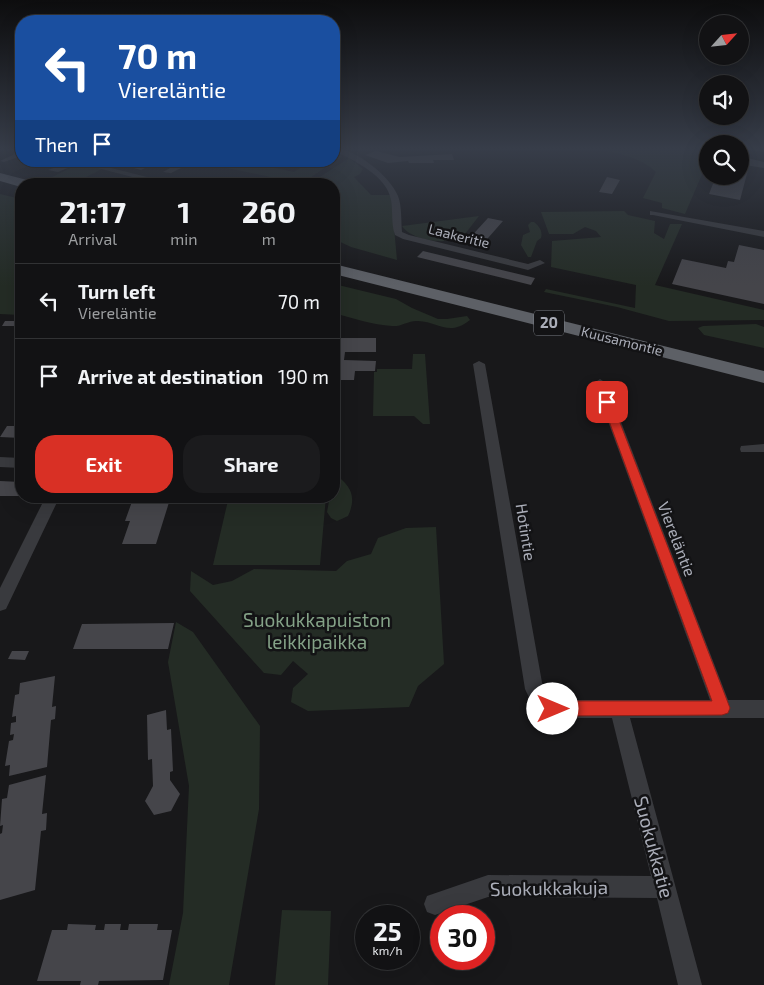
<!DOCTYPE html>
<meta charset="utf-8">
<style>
body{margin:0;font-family:"Exo 2",sans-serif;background:#1b1b1d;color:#f1f3f6;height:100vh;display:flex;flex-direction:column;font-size:19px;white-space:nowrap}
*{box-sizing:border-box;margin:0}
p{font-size:16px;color:#9c9ea0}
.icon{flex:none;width:28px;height:28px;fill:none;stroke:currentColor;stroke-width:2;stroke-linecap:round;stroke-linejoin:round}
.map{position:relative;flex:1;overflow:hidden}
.details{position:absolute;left:15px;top:178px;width:325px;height:325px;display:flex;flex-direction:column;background:#121214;border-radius:20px;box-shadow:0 5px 20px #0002,0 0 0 1px #313234}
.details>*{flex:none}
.guide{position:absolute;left:15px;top:15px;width:325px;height:152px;border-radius:20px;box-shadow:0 5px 20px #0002,0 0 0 1px #313234;background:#1a4fa0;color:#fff;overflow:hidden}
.needle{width:32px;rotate:63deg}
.fabs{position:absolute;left:699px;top:15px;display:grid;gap:10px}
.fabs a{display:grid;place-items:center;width:50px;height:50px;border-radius:50%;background:#121214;box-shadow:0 5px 20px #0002,0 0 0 1px #313234;font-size:25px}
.speed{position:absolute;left:355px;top:905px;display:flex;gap:10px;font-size:25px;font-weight:700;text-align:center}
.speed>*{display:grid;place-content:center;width:65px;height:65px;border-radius:50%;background:#121214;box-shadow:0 5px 20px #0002,0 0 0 1px #313234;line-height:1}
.speed small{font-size:12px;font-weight:400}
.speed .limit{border:8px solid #d22;background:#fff;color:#111}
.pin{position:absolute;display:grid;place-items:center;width:42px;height:42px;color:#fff;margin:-21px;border-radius:10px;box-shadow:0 2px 8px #0006}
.me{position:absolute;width:55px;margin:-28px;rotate:90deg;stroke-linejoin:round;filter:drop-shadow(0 0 4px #0008)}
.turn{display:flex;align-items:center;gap:18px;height:105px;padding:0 20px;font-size:22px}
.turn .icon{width:65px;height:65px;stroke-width:2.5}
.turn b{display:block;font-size:35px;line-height:42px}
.then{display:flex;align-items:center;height:48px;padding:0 20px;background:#0003;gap:10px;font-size:19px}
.eta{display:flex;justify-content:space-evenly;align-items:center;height:85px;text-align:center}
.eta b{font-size:30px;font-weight:700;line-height:35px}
.primary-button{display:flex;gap:10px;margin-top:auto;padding:10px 20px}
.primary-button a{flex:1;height:58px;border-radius:20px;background:#d93025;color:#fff;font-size:20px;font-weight:700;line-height:58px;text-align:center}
.primary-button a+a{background:#1b1b1d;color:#f1f3f6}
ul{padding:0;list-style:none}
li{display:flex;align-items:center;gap:15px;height:75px;padding:0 20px;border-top:1px solid #313234}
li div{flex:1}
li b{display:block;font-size:19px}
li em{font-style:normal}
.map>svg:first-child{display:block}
.green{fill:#242c25}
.building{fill:#45454a}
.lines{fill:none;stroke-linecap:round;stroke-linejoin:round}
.minor{fill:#393a3e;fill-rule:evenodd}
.tertiary{fill:#393a3e;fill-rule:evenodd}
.trunk{fill:#5d6066;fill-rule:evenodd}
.route{fill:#d93025;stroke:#8d1f18}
.labels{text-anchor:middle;stroke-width:5;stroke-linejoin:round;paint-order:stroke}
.far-street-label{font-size:14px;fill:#abaeb9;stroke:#131315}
.shield{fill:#131315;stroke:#7d8088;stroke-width:1}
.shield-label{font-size:15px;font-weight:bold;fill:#abaeb9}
.street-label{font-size:16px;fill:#abaeb9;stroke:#131315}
.near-park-label{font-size:19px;fill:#84a287;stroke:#131315}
.near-street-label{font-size:19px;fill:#abaeb9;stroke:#131315}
</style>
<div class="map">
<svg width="764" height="985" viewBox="0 0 764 985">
<rect width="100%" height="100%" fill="#18181a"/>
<path class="green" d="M591 148H707C706 155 703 163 701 171L703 172 685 214 662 208V203L643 198 656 172C640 156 612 152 591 148Z
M334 155 342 156 301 184H274L280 179 194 161H242L294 172 311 161H334Z
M349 158 363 169 360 174 354 177 371 195H391L397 260 351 247 334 239V184H309Z
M79 164 102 169 74 183 52 177Z
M0 194 21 199V315L0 314Z
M624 211 628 215 655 221 654 233 664 239 670 224H682L655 285 764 310V320L669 321 617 307 544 292 546 289 635 308 636 285 551 267 552 241 601 237 596 231 585 227 573 234H549L541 212Z
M479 216 465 234 446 237V241C433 242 410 238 402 226Z
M531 222H534C539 226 543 231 541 238L537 241 531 257H528L521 245 523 235 530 232 528 225Z
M334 284 396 299 412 308 438 319H447L467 316 470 320C449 337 439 322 418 321 409 320 401 327 392 326 373 325 352 318 334 313Z
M756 324 764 327V348L704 335 698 328 703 326Z
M413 354H425L430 424H423L414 416H373L374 372H377V369H412Z
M334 474C351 485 357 497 348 516L337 521 331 518 327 512 330 496H334Z
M229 496H326L320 565H213Z
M436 527 444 664 418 686 409 707 308 711 291 702 293 688 308 674 293 661 281 675 264 673 190 591 191 571 213 585 232 581 254 569 336 571 347 561 371 554 378 538 406 528Z
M176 622 193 632 260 726 259 809 229 985H169L183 913 189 786 168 662Z
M282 910 331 911 328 985H275Z"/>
<path class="building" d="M376 151 400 157 452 154 454 160H433L434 163H409L408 161 388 163 365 155Z
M17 153 21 154V156L4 162 0 161Z
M743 157 764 162V168L745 165 744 169 748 170 740 200 709 194 716 176H740V158Z
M135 163 149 166 141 170 127 166Z
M171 163 185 166 171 173 163 172 172 167 166 166Z
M62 165 70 167 58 172 48 170Z
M607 177 620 180 612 194 599 192Z
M488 218 503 221 481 246 466 242Z
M739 245 764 250V304L672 284 682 259 726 268 728 261 734 262Z
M423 251 535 278 531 285 417 257Z
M5 321H20L17 326H2Z
M334 332H340L339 338H376V352H345L344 360 376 361 375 371H355L354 380H334Z
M7 426H21V438L0 437Z
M0 481 21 482V496H0Z
M134 496H171L156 544H122L130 521H125Z
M174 623 168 649H73L82 624Z
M12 651H29L25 660 8 659Z
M55 676 52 707 56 706 55 719 51 720 47 767 9 776 10 765 5 766 9 741 13 740 14 734 10 735 11 723 16 722V716L12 717 15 695 19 694 20 683Z
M166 710 167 730 171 729 173 771 170 772V780L180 794 171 811 154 815 145 801 153 786 152 759 148 760 147 715Z
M46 775 42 814 47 813 46 830 41 831 35 890 0 900V834L2 833 3 825 0 826 2 799 7 798 9 785Z
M68 924 96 925 95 930H104L105 924H121L120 930H128L129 924H158L157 930H172L163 980 99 981 98 985H80L81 981H37L52 930H67Z"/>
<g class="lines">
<path class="minor" d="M11 148H21V152L12 149Z
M334 148C356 149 390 176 398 196 402 206 401 221 402 232L409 235 528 264 540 260 545 263 528 270 403 239 395 235C391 224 393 211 391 200 387 176 354 160 334 151Z
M70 161H83L175 184H160Z
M650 211 764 231V237L653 215H650Z
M479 361 485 364 543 688 547 698 553 700H710L594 383 600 379 606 383 728 700H764V718H630L702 985H678L657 898 488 897 435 915 427 912 424 904 427 896 488 875 651 876 612 718H553L535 710 525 689 473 364Z
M764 444V452H741L740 449 741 446Z
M0 457 21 458V468L0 467Z
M46 496H60L6 609 0 611V588Z"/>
<path class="tertiary" d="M751 148H764V152L752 150Z"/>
<path class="trunk" d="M0 173 31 181 32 184H21V187L0 181Z
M334 264 764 371V383L334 274Z"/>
</g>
<linearGradient id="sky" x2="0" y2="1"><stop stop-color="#0d0d0e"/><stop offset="0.52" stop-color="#373d49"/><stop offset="1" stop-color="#373d49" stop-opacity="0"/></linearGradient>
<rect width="764" height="286" fill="url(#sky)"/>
<path class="route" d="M607 399 612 402 730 708 728 713 722 715 553 716 547 714 545 709 547 704 553 701H712L602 402Z"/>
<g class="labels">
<g class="far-street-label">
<text transform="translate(459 236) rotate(14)" y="5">Laakeritie</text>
<text transform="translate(622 341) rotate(14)" y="5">Kuusamontie</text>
</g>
<rect class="shield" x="534" y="310.5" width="30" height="25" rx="4"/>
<g class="shield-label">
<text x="549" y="328">20</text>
</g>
<g class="street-label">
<text transform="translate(526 532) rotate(81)" y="6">Hotintie</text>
<text transform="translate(677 539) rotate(69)" y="6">Viereläntie</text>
</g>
<g class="near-park-label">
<text x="317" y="627">Suokukkapuiston<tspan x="317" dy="22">leikkipaikka</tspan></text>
</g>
<g class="near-street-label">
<text transform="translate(654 847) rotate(75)" y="7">Suokukkatie</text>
<text transform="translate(549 888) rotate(-1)" y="7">Suokukkakuja</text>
</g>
</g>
</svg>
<div class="fabs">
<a><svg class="needle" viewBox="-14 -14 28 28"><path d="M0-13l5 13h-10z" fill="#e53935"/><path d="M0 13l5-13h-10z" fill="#9c9ea0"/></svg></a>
<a><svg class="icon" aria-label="sound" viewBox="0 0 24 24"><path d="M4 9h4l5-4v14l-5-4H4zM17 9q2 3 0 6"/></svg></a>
<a><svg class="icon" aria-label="search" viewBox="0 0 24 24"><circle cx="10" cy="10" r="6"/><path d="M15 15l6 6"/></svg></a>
</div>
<div class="speed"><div>25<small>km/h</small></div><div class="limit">30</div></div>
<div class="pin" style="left:607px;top:402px;background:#d93025"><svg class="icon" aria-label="arrive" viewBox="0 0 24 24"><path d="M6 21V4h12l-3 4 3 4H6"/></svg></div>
<svg class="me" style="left:553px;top:709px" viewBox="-20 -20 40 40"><circle r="19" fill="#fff"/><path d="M0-13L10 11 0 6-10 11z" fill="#d93025"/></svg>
<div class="guide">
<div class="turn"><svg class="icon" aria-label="left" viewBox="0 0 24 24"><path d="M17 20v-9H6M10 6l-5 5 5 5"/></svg><div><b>70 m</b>Viereläntie</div></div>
<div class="then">Then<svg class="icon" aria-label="arrive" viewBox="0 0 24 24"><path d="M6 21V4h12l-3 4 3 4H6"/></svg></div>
</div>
<section class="details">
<div class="eta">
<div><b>21:17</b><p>Arrival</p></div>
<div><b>1</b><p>min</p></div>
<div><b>260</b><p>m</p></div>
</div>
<ul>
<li><svg class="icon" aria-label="left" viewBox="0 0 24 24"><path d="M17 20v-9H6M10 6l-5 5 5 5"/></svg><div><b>Turn left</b><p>Viereläntie</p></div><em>70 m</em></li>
<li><svg class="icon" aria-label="arrive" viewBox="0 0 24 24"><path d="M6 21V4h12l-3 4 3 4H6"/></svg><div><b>Arrive at destination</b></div><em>190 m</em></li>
</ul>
<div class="primary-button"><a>Exit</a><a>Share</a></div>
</section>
</div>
